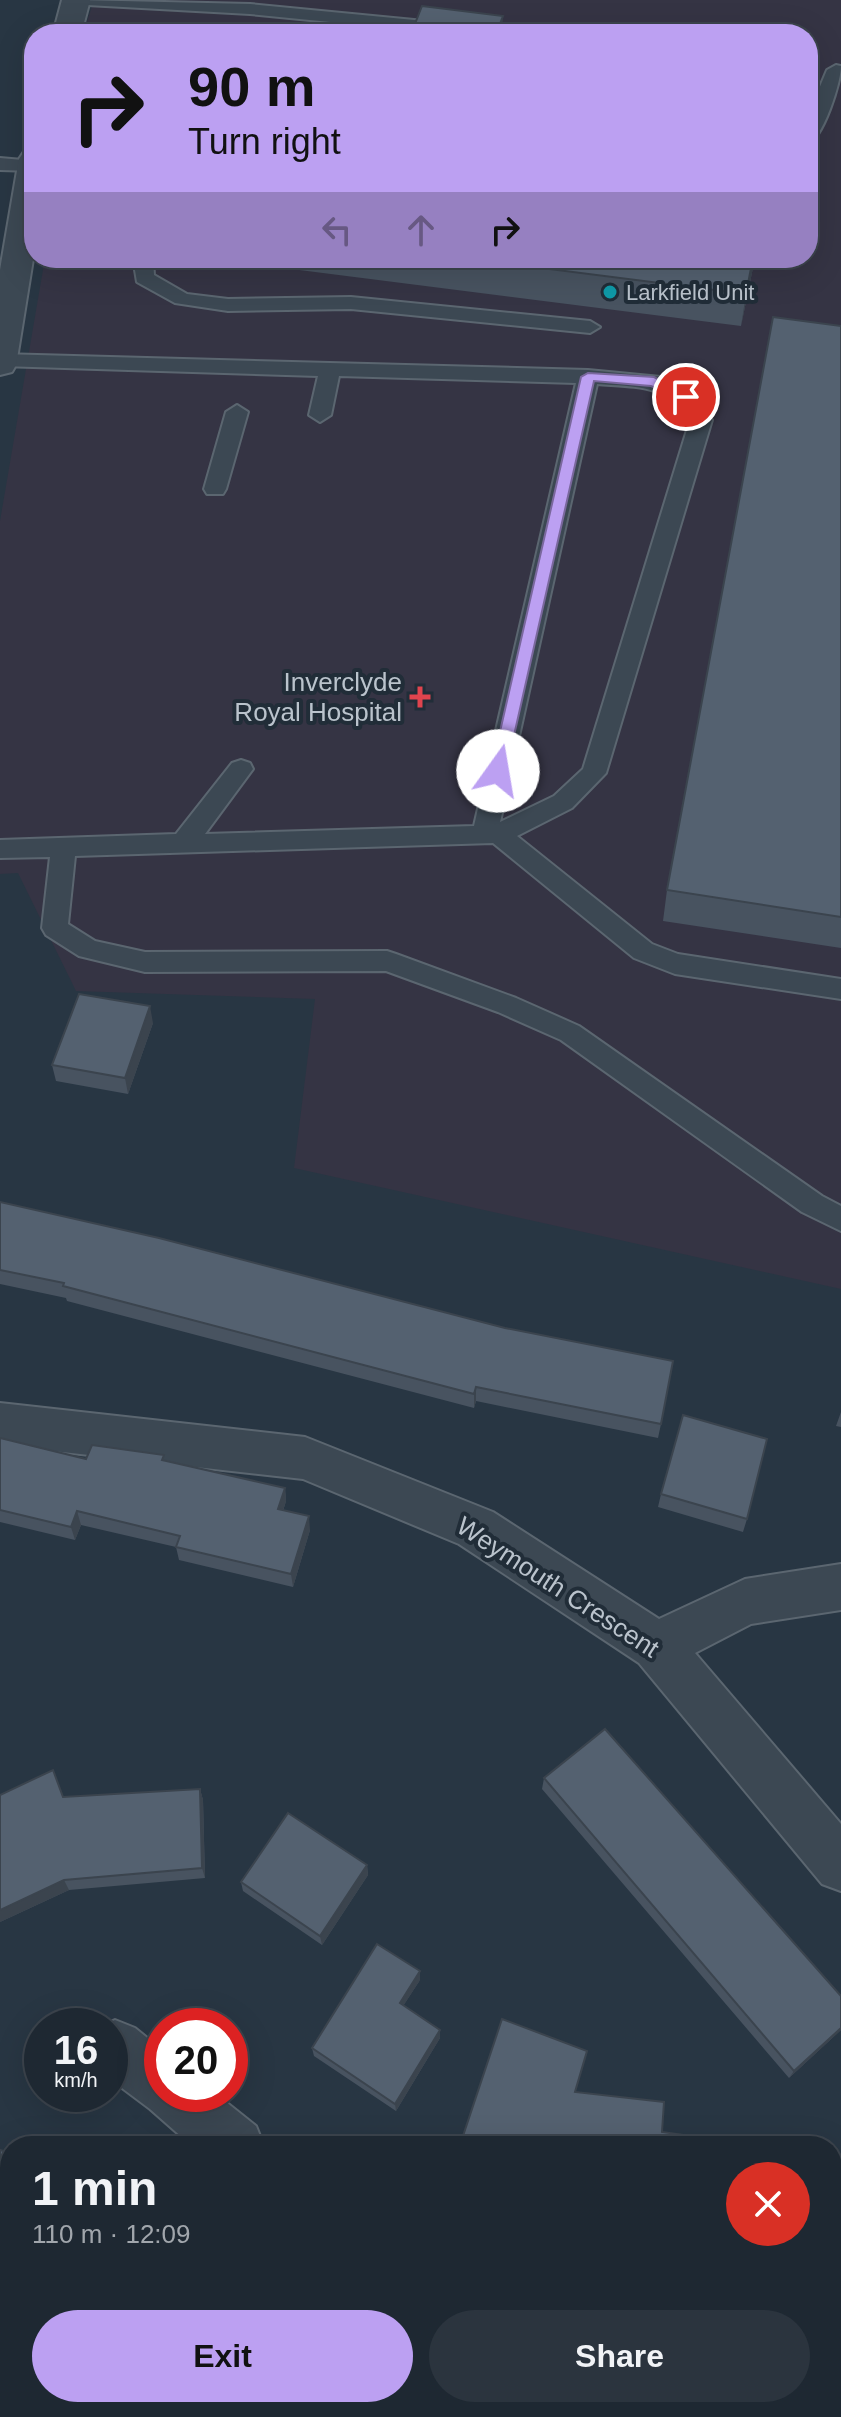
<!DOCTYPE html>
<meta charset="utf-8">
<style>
body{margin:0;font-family:Arial,sans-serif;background:#2b343e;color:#f1f3f6;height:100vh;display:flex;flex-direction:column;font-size:30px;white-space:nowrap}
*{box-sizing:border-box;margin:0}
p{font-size:26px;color:#a1a6ac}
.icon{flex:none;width:44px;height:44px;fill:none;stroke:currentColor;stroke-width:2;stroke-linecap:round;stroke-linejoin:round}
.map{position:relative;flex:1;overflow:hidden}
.drawer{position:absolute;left:0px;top:2136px;width:842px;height:282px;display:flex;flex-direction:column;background:#1e2832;border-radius:32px 32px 0 0;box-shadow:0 8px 32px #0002,0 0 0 2px #3c444d}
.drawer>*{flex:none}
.guide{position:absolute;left:24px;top:24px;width:794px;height:244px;border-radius:32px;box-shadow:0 8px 32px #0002,0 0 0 2px #3c444d;background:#bca0f2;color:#111;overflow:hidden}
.speed{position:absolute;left:24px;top:2008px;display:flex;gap:16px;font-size:40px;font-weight:700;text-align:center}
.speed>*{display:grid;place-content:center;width:104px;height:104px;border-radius:50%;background:#1e2832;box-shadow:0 8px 32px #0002,0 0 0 2px #3c444d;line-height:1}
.speed small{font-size:20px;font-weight:400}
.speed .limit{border:12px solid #d22;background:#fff;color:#111}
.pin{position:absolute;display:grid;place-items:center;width:68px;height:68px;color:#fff;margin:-34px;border:4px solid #fff;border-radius:50%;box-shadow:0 2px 8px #0007}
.me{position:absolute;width:88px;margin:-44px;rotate:13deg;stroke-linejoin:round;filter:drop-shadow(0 0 6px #0008)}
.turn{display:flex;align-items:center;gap:28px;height:168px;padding:0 32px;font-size:36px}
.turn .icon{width:104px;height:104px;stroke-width:2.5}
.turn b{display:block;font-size:56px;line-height:68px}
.lanes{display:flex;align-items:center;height:76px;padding:0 32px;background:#0003;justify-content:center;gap:40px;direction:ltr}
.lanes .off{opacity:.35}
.round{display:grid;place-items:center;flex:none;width:84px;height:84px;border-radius:42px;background:#2b343e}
.overview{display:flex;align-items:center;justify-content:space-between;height:136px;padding:0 32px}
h1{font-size:48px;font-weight:600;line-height:60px}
.action{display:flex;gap:16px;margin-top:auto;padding:16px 32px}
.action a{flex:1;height:92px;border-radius:48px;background:#bca0f2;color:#111;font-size:32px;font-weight:600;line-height:92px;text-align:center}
.action a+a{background:#2b343e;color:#f1f3f6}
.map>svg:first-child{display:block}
.medical{fill:#353444}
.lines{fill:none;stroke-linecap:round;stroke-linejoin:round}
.service-casing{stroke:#5b6670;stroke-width:4}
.minor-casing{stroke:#5b6670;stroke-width:4}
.tertiary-casing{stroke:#5b6670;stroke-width:4}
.service{fill:#3c4853;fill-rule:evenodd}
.minor{fill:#3c4853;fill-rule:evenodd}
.tertiary{fill:#3c4853;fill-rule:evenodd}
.wall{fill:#485360}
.shaded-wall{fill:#3b444e}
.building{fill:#546170;stroke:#3b444e;stroke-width:2}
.route{fill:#bca0f2;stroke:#7a689d;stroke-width:2}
.culture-dot{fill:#0f9aa8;stroke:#212d38;stroke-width:3}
.health-dot{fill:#e0444e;stroke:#212d38;stroke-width:3}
.labels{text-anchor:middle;stroke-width:8;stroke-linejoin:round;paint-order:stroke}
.far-poi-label{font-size:22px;fill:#bac3cc;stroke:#212d38;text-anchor:start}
.poi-label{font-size:26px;fill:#bac3cc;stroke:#212d38;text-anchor:end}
.street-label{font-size:26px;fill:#bac3cc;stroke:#212d38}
</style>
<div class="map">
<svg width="841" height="2417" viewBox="0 0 841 2417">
<rect width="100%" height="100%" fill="#283643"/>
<path class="medical" d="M94 0H841V1289L294 1168 315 999 76 991 18 873 0 874V521L45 258H808V34H83Z"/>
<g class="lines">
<g class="service-casing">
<path id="service" d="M78 0 250 4 507 29 516 34H452L250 14 87 5Z
M836 65 841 66C841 82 823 139 808 143V115L827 70Z
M0 158 34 161V171L0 170Z
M133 258H153L154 275 187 294 228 299 351 297 590 321 600 327 590 333 351 309 228 311 175 303 137 282Z
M1 354 588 370 661 377 693 392 712 420 606 773 572 808 517 836 652 944 678 954 841 979V999L675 974 634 958 493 843 75 856 68 924 95 941 145 952 387 951 396 954 516 998 579 1026 822 1196 841 1206V1231L802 1212 561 1040 498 1012 386 971 145 972 79 956 46 935 42 928 50 857 0 858V840L176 834 232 763 241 760 250 763 253 769 205 834 474 826 576 383 339 376 331 415 320 422 309 415 318 376 1 366ZM597 384C636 387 667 384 690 420L583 769 554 796 500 822Z
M237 405 248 412 226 489 223 494H207L204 489 226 412Z"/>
</g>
<g class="minor-casing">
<path id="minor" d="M0 1403 305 1437 493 1512 659 1619 745 1579 841 1564V1610L751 1624 695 1653 841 1824V1891L822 1884 639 1663 459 1544 303 1479 0 1445Z
M115 2020 135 2028 162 2050V2094H216L256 2126 264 2146H192L150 2109 110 2079V2026H101Z
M832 2377 841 2378V2417H806L802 2408H832Z
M685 2408H745L746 2417H686Z"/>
</g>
<g class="tertiary-casing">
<path id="tertiary" d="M62 0H90L81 34H53Z
M34 150V253L16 365 12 372 0 375V270L19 159 23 153Z"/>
</g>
<use href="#service" class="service"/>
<use href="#minor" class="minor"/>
<use href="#tertiary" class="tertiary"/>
</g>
<path class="wall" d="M204 258H755L741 326Z
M841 326V948L663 921 667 890Z
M153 1023 128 1094 56 1081 52 1065Z
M0 1202 661 1424 658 1438 476 1401 474 1408 67 1301 66 1298 0 1284Z
M841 1412V1427L836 1426Z
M0 1438 86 1459 165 1460 285 1488 286 1501 283 1511 310 1530 293 1587 179 1560 176 1547 81 1525 75 1540 0 1522Z
M661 1494 747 1519 743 1532 658 1507Z
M544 1778 841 2030 789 2078 542 1789Z
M200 1789 203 1800 205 1878 69 1890 0 1922 64 1797Z
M367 1865 368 1875 322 1945 243 1891 241 1882Z
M420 1980 403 2006 440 2030V2038L396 2111 314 2056 312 2048Z
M575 2092 662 2132 706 2146 461 2145 462 2139Z
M0 2150 10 2153V2277L0 2274Z
M841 2190V2199L836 2194Z"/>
<path class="shaded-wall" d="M503 16 502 34H496Z
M753 258H755L741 326 746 294Z
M150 1006 153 1023 128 1094 125 1078Z
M476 1387V1401L474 1408V1394Z
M285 1488 286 1501 279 1523 278 1509Z
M77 1511 81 1525 75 1540 71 1527Z
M309 1516 310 1530 293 1587 291 1574Z
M200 1789 203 1800 205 1878 202 1868Z
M367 1865 368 1875 322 1945 320 1936Z
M64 1880 69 1890 0 1922V1910Z
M420 1971V1980L400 2011V2003Z
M841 2028V2030L789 2078 794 2071Z
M440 2030V2038L396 2111 395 2104Z"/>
<path class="building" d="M422 6 503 16 496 34H411Z
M593 27 656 34H591Z
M463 258H753L746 294Z
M773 317 841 326V917L667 890Z
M79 994 150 1006 125 1078 52 1065Z
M0 1202 159 1238 505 1328 673 1361 661 1424 476 1387 474 1394 63 1286 64 1283 0 1270Z
M683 1415 767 1439 747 1519 661 1494Z
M0 1438 86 1459 92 1445 164 1455 162 1460 285 1488 278 1509 309 1516 291 1574 176 1547 180 1536 77 1511 71 1527 0 1510Z
M605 1729 841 1996V2028L794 2071 544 1778Z
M53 1770 63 1797 200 1789 202 1868 64 1880 0 1910V1795Z
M288 1813 367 1865 320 1936 241 1882Z
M377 1944 420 1971 400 2003 440 2030 395 2104 312 2048Z
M502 2019 587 2051 575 2092 664 2102 662 2132 706 2138V2146H480L462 2139Z
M0 2150 10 2153V2275L0 2271Z
M288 2408H469L483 2417H301Z"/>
<path class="route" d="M588 373 654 377 693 397 686 402 651 386 594 381 506 771 498 777 491 771 581 377Z"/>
<circle class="culture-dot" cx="610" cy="292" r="8"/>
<path class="health-dot" d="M416 685h8v8h8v8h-8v8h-8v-8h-8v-8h8z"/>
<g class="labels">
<g class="far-poi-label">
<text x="626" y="300">Larkfield Unit</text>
</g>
<g class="poi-label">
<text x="402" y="691">Inverclyde<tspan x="402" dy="30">Royal Hospital</tspan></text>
</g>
<g class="street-label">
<text transform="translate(558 1587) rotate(33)" y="9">Weymouth Crescent</text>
</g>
</g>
</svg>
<div class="speed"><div>16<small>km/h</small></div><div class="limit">20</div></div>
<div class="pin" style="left:686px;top:397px;background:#d93025"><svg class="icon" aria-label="arrive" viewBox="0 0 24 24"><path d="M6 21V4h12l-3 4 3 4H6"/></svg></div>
<svg class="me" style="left:498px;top:771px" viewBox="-20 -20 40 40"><circle r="19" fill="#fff"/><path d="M0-13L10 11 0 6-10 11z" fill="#bca0f2"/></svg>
<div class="guide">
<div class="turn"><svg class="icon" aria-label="right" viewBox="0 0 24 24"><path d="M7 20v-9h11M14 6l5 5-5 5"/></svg><div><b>90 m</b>Turn right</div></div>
<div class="lanes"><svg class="icon off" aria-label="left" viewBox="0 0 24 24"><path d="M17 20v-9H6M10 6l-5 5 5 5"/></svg><svg class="icon off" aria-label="ahead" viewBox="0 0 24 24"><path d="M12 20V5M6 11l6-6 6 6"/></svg><svg class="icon" aria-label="right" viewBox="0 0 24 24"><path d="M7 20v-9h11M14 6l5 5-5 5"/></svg></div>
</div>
<section class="drawer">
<div class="overview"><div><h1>1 min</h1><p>110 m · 12:09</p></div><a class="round" style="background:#d93025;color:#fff"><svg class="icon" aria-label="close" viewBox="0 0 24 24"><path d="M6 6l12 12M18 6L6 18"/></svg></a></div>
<div class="action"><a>Exit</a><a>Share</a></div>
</section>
</div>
